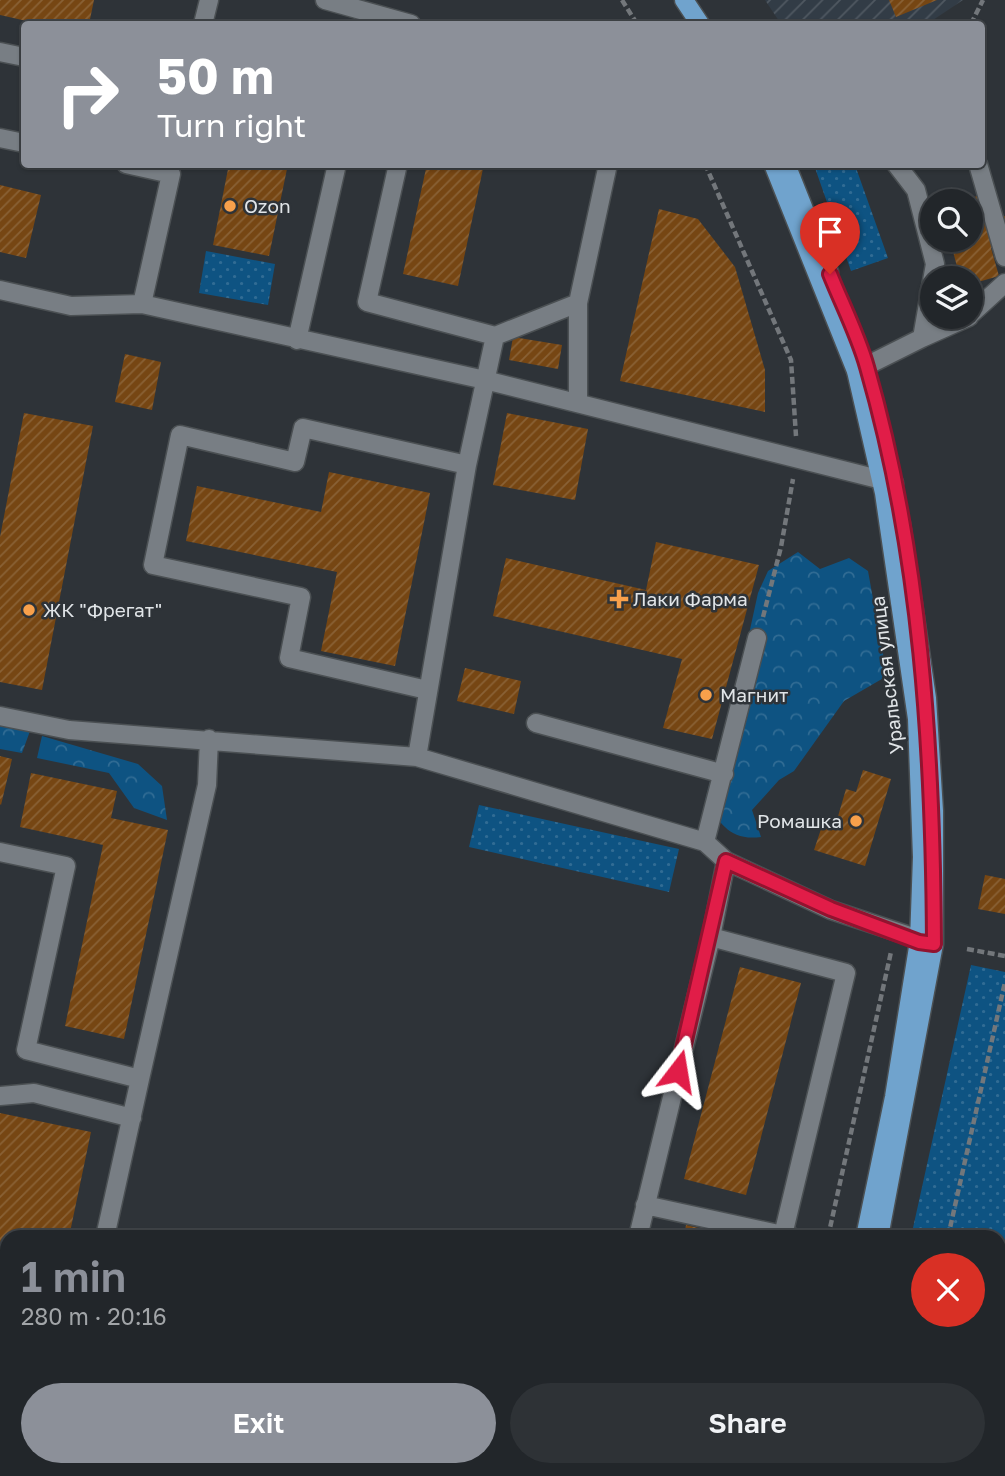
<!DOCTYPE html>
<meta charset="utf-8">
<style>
body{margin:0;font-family:"Golos Text",sans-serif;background:#2e3236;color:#f1f3f6;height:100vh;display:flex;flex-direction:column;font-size:26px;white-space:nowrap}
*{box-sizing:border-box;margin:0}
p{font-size:23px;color:#a2a5a8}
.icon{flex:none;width:38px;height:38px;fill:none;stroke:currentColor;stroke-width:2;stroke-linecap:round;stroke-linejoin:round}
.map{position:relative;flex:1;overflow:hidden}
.details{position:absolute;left:0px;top:1230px;width:1006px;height:247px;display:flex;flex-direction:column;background:#22262a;border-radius:21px 21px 0 0;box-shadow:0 2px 5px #0004,0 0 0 2px #3f4347}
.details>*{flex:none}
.banner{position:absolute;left:21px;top:21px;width:964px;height:147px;border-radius:7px;box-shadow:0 2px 5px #0004,0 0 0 2px #3f4347;background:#8c9099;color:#fff;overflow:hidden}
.controls{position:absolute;left:920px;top:189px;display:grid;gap:14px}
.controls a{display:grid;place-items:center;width:63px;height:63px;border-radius:50%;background:#22262a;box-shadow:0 2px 5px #0004,0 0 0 2px #3f4347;font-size:35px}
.pin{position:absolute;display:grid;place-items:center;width:60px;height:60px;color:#fff;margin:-72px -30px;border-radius:50% 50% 50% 0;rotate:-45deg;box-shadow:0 0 7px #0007}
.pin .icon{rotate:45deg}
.me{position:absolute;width:77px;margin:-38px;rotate:14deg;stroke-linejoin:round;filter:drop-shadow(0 0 5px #0008)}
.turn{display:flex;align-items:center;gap:24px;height:147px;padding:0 21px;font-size:32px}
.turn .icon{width:91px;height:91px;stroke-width:2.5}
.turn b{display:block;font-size:49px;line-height:60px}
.round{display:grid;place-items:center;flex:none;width:74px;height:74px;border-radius:37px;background:#2e3236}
.head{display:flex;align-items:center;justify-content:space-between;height:119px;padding:0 21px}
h1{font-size:42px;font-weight:600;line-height:52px;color:#8c9099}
.button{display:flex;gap:14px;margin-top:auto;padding:14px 21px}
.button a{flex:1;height:80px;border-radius:42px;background:#8c9099;color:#fff;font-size:28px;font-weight:600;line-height:80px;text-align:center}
.button a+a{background:#2e3236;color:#f1f3f6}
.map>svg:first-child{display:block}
.industrial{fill:url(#industrial-furrows)}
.green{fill:url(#green-dots)}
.forest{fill:url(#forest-crowns)}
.building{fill:url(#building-hatch)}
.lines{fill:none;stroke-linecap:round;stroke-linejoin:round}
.minor-casing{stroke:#4b5053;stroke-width:21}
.major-casing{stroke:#4b5053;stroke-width:21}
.path{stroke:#73777b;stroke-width:4.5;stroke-dasharray:7 3.5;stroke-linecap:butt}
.minor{stroke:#787e84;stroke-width:18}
.major{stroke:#70a3cd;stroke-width:18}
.tram{stroke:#a2a7aa;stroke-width:2}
.route-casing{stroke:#92132f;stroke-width:18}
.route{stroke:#e11d48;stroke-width:12}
.poi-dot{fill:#f8a04b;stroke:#2e3338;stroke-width:2.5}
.labels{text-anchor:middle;stroke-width:5;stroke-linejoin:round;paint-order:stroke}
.poi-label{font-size:19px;fill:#e1e5e8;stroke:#2e3338;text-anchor:start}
.street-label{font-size:19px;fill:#e1e5e8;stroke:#2e3338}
</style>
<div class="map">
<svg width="1005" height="1476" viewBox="0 0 1005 1476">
<defs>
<pattern id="industrial-furrows" width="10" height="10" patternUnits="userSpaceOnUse" patternTransform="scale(1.75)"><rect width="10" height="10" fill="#323c46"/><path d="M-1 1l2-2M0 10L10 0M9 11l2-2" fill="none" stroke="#4f5861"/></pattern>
<pattern id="green-dots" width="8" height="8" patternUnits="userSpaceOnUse" patternTransform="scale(1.75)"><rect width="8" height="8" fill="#0e5382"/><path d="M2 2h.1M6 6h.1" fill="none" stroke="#316c94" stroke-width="1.8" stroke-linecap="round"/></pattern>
<pattern id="forest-crowns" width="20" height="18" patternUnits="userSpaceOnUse" patternTransform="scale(1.75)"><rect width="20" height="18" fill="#0e5382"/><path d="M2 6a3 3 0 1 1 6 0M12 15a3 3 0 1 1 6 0" fill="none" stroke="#316c94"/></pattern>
<pattern id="building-hatch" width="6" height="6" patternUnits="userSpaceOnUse" patternTransform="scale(1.75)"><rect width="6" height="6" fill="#764613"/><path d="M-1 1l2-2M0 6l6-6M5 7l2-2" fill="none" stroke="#896135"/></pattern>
</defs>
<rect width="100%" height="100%" fill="#2e3338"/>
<path class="industrial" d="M765 0H963L927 24H781Z"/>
<path class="green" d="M814 165H855L888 258 851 271Z
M206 251 275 264 268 305 199 293Z
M479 805 679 849 669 892 469 847Z
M971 965 1005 972V1246L999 1271V1237H911Z
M860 1470H954L953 1476H859Z"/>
<path class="forest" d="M798 552 820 569 849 558 868 571 887 676 844 701 794 771 779 780 752 810 761 837C730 841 721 824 705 801L728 712 737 689 758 593 768 571Z
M0 726 30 731 22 753 0 749Z
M42 736 138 764 162 786 167 820 134 808 109 773 37 758Z"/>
<path class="building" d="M0 0H94L89 24H40L0 15Z
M889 0H937L896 17Z
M229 164H288L269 256 213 245Z
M427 164H484L458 286 403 274Z
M0 185 41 195 26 258 0 252Z
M978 196 985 221 1005 216V244L991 248 999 276 971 284V278H960L950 240H971V201L960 200Z
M659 209 698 219 735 267 765 370V412L620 381Z
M513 337 562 345 558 369 509 360Z
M125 354 161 362 152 410 115 402Z
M24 413 93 426 42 690 0 682V537Z
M507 413 588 429 575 500 493 485Z
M329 472 430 493 395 666 321 651 337 572 186 541 197 486 321 512Z
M656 542 759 565 712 739 663 728 682 659 493 616 506 558 646 590Z
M465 668 521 681 514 714 457 701Z
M0 756 12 759 1 805 0 804Z
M863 770 891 779 865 866 814 850 822 826 834 830 846 789 856 792Z
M31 773 117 791 111 818 168 830 124 1039 65 1026 103 845 20 827Z
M985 875 1005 879V914L978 909Z
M740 967 801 983 746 1195 684 1179Z
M0 1113 91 1132 69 1237H7V1294L0 1293Z
M686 1225 732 1236V1237H684Z
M0 1339 7 1340V1429L1 1456Z
M15 1470H43L42 1476H14Z
M62 1470H115L114 1476H60Z
M464 1470H523L522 1476H463Z
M625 1470H742L741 1476H624Z"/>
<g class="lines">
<g class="minor-casing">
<path id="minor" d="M325 0 411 24
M203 24 209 0
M0 52 24 57
M0 138 24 143
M126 164 171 174 142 304
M398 164 367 302 495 336
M978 164 1005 257
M0 290 71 306 142 304 485 380 894 483
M971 314 1005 283
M922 338 969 317
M297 340 337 164
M856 371 922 338 935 264 916 190 896 164
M578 403V303
M427 690 289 658 301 597 153 565 180 435 295 462 303 428 467 465
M0 716 69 730 417 757 705 842 726 861 831 910 931 943
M536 723 724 774
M417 757 467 465 495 336 578 303 608 164
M705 842 757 638
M0 852 66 866 26 1050 140 1079 207 785 209 739
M711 937 846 973 783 1235
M0 1096 34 1093 132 1118
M645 1205 792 1237
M105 1237 140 1079
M638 1237 711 937 726 861
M0 1322 7 1325
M580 1476 581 1470"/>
</g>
<g class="major-casing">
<path id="major" d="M684 0 700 24
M773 164 856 371 884 493 917 719 922 857 919 941 894 1097 865 1237
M786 164 829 272
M879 1237 934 944V811L927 698 901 524
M828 1476 829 1470"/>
</g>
<path class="path" d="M622 0 637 24
M971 24 983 0
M705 164 791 360 796 436
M763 617 781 547 793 479
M967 949 1005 956
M828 1237 891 952
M948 1237 1005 982
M745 1476 747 1470
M771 1476 772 1470
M895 1476 896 1470"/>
<use href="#minor" class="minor"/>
<use href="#major" class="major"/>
<path class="tram" d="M999 1329 1005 1303
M999 1383 1005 1357
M967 1476 968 1470
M978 1476 980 1470"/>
</g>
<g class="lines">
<g class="route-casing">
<path id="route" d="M678 1071 726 861 831 909 919 942 934 944C933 750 921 554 867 367 858 335 842 304 830 274"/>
</g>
<use href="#route" class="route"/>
</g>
<g class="poi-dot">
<circle cx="230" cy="206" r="7"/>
<path d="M615.5 588.5h7v7h7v7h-7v7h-7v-7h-7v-7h7z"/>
<circle cx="29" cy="610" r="7"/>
<circle cx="706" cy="695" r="7"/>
<circle cx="856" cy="821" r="7"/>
</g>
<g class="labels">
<g class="poi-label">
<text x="244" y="213">Ozon</text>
<text x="633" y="606">Лаки Фарма</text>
<text x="43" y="617">ЖК "Фрегат"</text>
<text x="720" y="702">Магнит</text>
<text x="842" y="828" text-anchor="end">Ромашка</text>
</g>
<g class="street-label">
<text transform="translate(887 675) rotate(-97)" y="7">Уральская улица</text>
</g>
</g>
</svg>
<div class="controls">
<a><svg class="icon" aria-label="search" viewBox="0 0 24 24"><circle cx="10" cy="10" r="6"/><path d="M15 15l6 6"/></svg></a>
<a><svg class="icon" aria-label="layers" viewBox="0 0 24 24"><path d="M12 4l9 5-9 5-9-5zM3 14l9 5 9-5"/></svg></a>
</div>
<div class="pin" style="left:830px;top:274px;background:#d93025"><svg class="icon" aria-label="arrive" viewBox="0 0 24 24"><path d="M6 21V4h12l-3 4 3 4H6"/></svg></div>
<svg class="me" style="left:678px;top:1071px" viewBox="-20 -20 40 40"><path d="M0-17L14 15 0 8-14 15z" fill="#e11d48" stroke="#fff" stroke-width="4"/></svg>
<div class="banner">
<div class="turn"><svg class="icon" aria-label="right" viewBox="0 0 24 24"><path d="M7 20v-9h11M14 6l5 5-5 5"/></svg><div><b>50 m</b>Turn right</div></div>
</div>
<section class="details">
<div class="head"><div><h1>1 min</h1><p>280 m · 20:16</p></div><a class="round" style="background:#d93025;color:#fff"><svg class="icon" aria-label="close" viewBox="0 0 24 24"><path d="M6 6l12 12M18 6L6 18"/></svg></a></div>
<div class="button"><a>Exit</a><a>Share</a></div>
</section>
</div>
